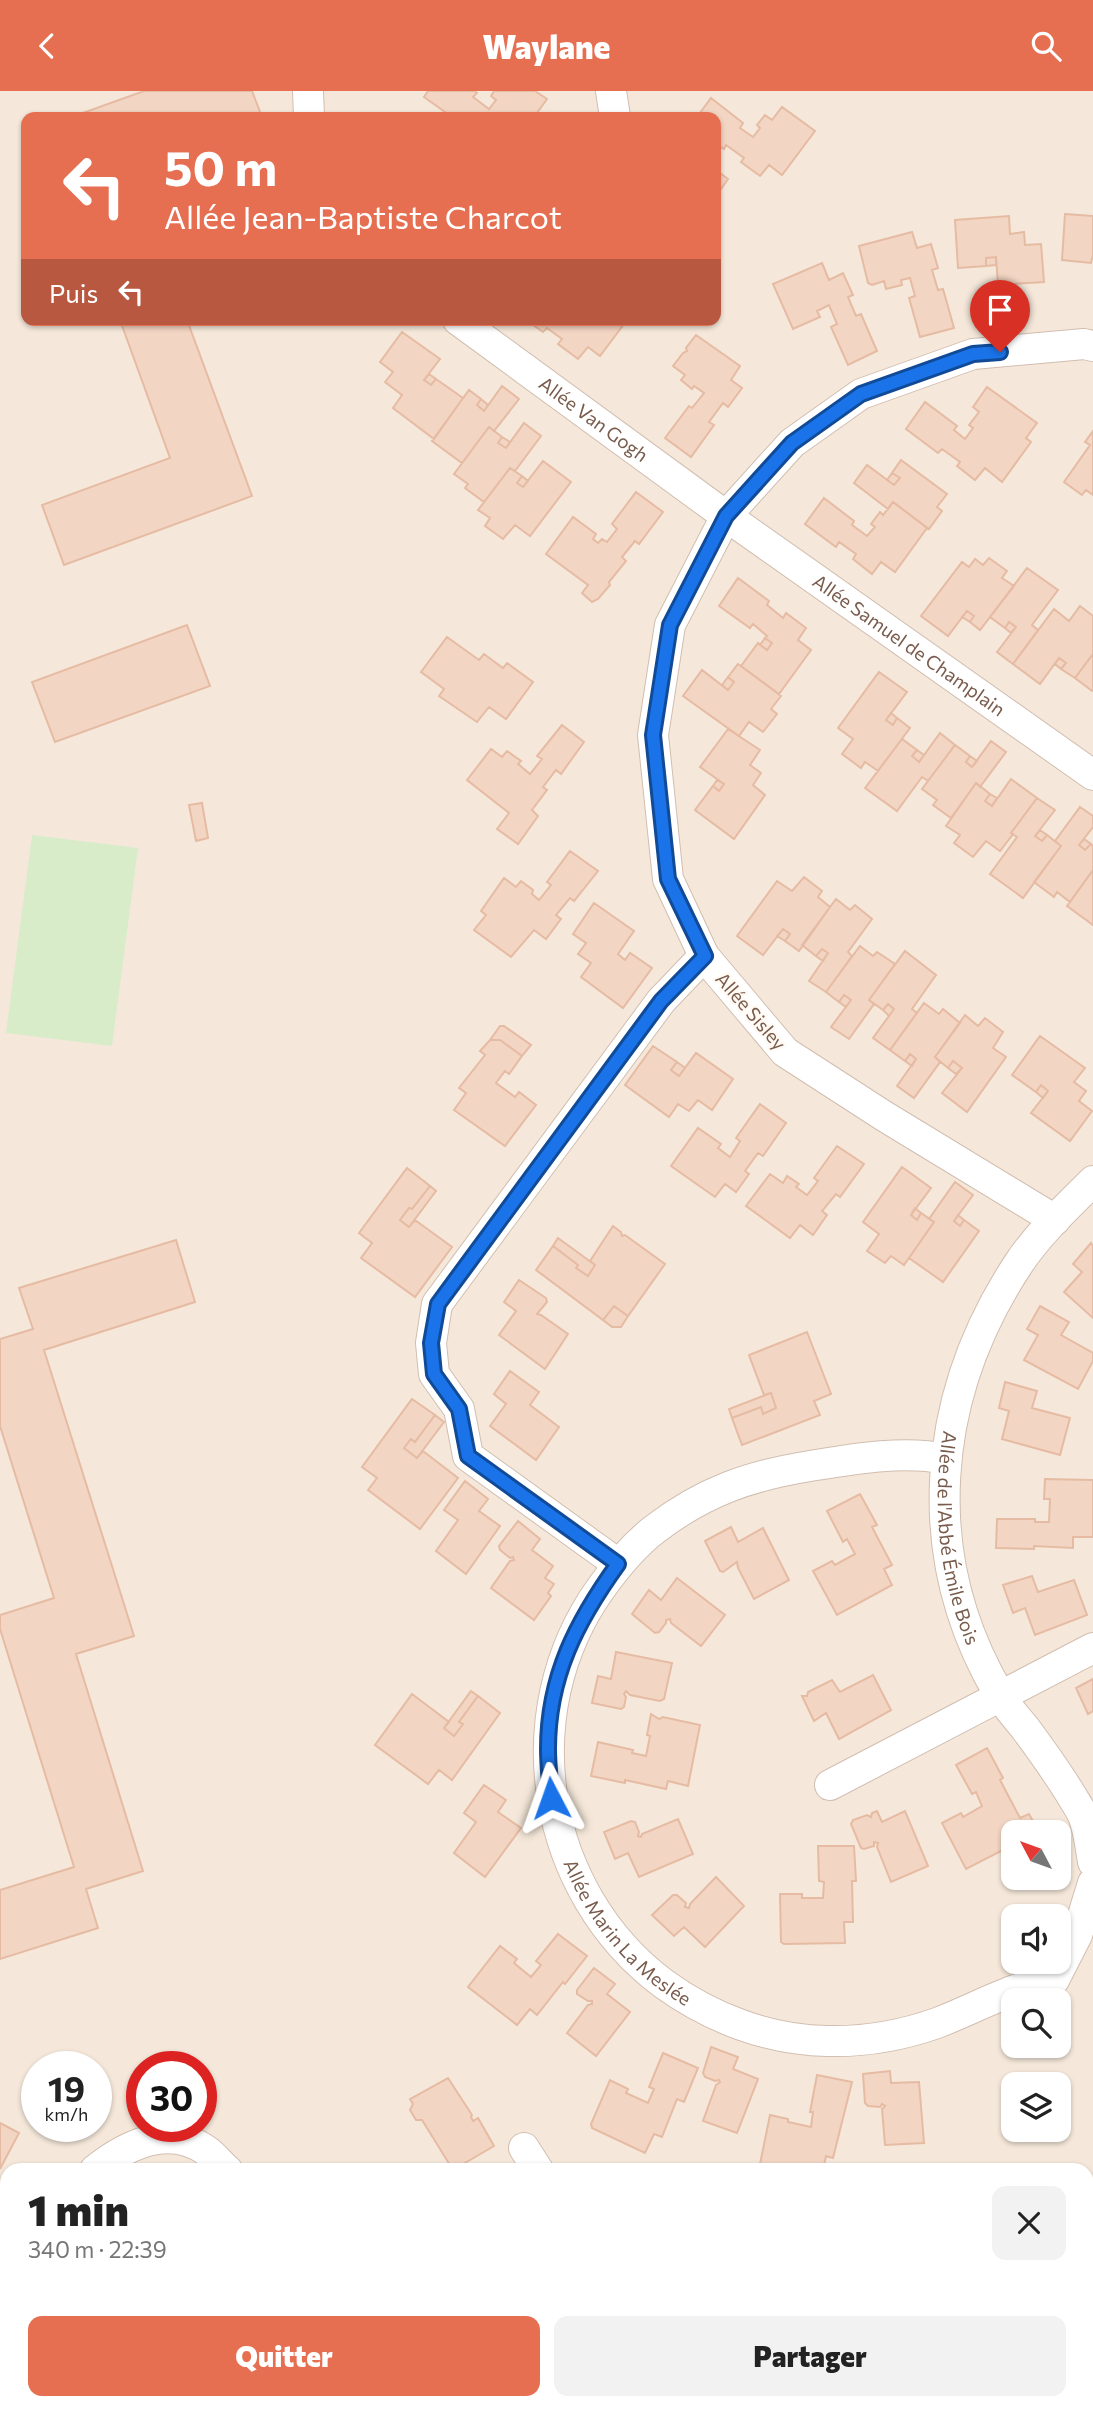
<!DOCTYPE html>
<html lang="fr">
<meta charset="utf-8">
<style>
body{margin:0;font-family:Commissioner,sans-serif;background:#f2f2f2;color:#222;height:100vh;display:flex;flex-direction:column;font-size:26px;white-space:nowrap}
*{box-sizing:border-box;margin:0}
p{font-size:23px;color:#767676}
.icon{flex:none;width:38px;height:38px;fill:none;stroke:currentColor;stroke-width:2;stroke-linecap:round;stroke-linejoin:round}
.map{position:relative;flex:1;overflow:hidden}
.details{position:absolute;left:0px;top:2072px;width:1094px;height:247px;display:flex;flex-direction:column;background:#fff;border-radius:21px 21px 0 0;box-shadow:0 2px 5px #0004}
.details>*{flex:none}
.guide{position:absolute;left:21px;top:21px;width:700px;height:214px;border-radius:14px;box-shadow:0 2px 5px #0004;background:#e76f51;color:#fff;overflow:hidden}
.needle{width:46px;rotate:311deg}
.controls{position:absolute;left:1001px;top:1729px;display:grid;gap:14px}
.controls a{display:grid;place-items:center;width:70px;height:70px;border-radius:14px;background:#fff;box-shadow:0 2px 5px #0004;font-size:35px}
.speed{position:absolute;left:21px;top:1960px;display:flex;gap:14px;font-size:35px;font-weight:700;text-align:center}
.speed>*{display:grid;place-content:center;width:91px;height:91px;border-radius:50%;background:#fff;box-shadow:0 2px 5px #0004;line-height:1}
.speed small{font-size:18px;font-weight:400}
.speed .limit{border:10px solid #d22;background:#fff;color:#111}
.pin{position:absolute;display:grid;place-items:center;width:60px;height:60px;color:#fff;margin:-72px -30px;border-radius:50% 50% 50% 0;rotate:-45deg;box-shadow:0 0 7px #0007}
.pin .icon{rotate:45deg}
.me{position:absolute;width:77px;margin:-38px;rotate:356deg;stroke-linejoin:round;filter:drop-shadow(0 0 5px #0008)}
.turn{display:flex;align-items:center;gap:24px;height:147px;padding:0 28px;font-size:32px}
.turn .icon{width:91px;height:91px;stroke-width:2.5}
.turn b{display:block;font-size:49px;line-height:60px}
.then{display:flex;align-items:center;height:66px;padding:0 28px;background:#0003;gap:14px;font-size:26px}
.round{display:grid;place-items:center;flex:none;width:74px;height:74px;border-radius:14px;background:#f2f2f2}
.summary{display:flex;align-items:center;justify-content:space-between;height:119px;padding:0 28px}
h1{font-size:42px;font-weight:800;line-height:52px}
.cta{display:flex;gap:14px;margin-top:auto;padding:14px 28px}
.cta a{flex:1;height:80px;border-radius:14px;background:#e76f51;color:#fff;font-size:28px;font-weight:800;line-height:80px;text-align:center}
.cta a+a{background:#f2f2f2;color:#222}
header{display:flex;justify-content:space-between;align-items:center;height:91px;padding:0 28px;background:#e76f51;color:#fff;font-size:32px;font-weight:800}
.map>svg:first-child{display:block}
.residential{fill:#f5e8da;fill-rule:evenodd}
.green{fill:#d8ecc9}
.building{fill:#f3d5c3;stroke:#e6bba3;stroke-width:2}
.lines{fill:none;stroke-linecap:round;stroke-linejoin:round}
.street-casing{stroke:#d1beb0;stroke-width:32}
.street{stroke:#fff;stroke-width:30}
.route-casing{stroke:#114b97;stroke-width:18}
.route{stroke:#1a73e8;stroke-width:12}
.labels{text-anchor:middle;stroke-width:5;stroke-linejoin:round;paint-order:stroke}
.street-label{font-size:19px;fill:#7a5c4d;stroke:#fffaf3}
</style>
<header><svg class="icon" aria-label="back" viewBox="0 0 24 24"><path d="M15 5l-7 7 7 7"/></svg>Waylane<svg class="icon" aria-label="search" viewBox="0 0 24 24"><circle cx="10" cy="10" r="6"/><path d="M15 15l6 6"/></svg></header>
<div class="map">
<svg width="1093" height="2318" viewBox="0 0 1093 2318">
<rect width="100%" height="100%" fill="#fdf6ec"/>
<path class="residential" d="M0 0H1093V2318H0ZM26 26H716V229H26ZM1013 1741H1059V1787H1013ZM1013 1825H1059V1871H1013ZM1013 1909H1059V1955H1013ZM37 1976H96V2035H37ZM142 1976H201V2035H142ZM1013 1993H1059V2039H1013ZM7 2079H1087V2312H7Z"/>
<path class="green" d="M32 744 138 757 112 955 6 942Z"/>
<path class="building" d="M144 0H252L262 26H84L83 22Z
M428 0H474L477 2 473 6 489 18 496 9 491 5 494 0H535L547 8 534 26H452L424 6Z
M711 7 743 32 740 37 753 46 760 37 757 34 765 24 772 29 782 16 815 40 782 84 769 74 760 85 741 71 744 67 726 54 724 58 716 53V26H697Z
M716 79 728 88 716 105Z
M1065 123 1093 125V164L1091 172 1062 169Z
M1009 125 1010 143 1024 141 1025 154 1041 153 1044 191 998 194 996 166 986 167V175L958 177 955 129Z
M912 141 917 157 931 153 938 177 932 179 938 199 943 198 954 237 920 246 909 207 915 205 910 187 901 189 902 194 886 198 884 190 872 194 868 192 859 155Z
M996 166V174L986 175V167Z
M822 172 829 189 843 182 853 204 848 206 856 225 861 223 877 260 848 274 831 236 837 233 829 214 817 220 820 226 793 238 773 193Z
M120 229H187L252 405 64 474 42 414 170 367Z
M526 229H627L600 265 588 256 578 268 558 253 562 248 547 237 543 241Z
M402 241 440 268 424 289 431 294 436 288 463 307 434 348 393 317 402 304 385 291 393 281 380 271Z
M696 244 740 275 731 289 742 297 728 316 723 312 709 331 714 334 691 366 665 347 689 315 692 317 704 302 694 295 692 298 681 289 685 284 673 275 683 262 687 260 686 257Z
M429 283 436 288 431 294 424 289Z
M502 295 519 308 494 340 489 336 462 372 432 350 469 299 481 308 477 314 484 320Z
M987 296 1037 332 1026 347 1031 351 1002 391 985 377 975 389 957 375 960 371 942 358 938 362 906 338 925 311 957 335 954 339 965 348 973 337 969 334 979 321 973 316Z
M481 308 488 314 484 320 477 314Z
M524 332 541 345 515 380 510 377 484 411 465 397 468 393 454 383 489 336 502 346 498 352 506 357Z
M1093 340V404L1086 399 1082 404 1064 391 1090 354 1085 351Z
M502 346 510 351 506 357 498 352Z
M901 369 947 403 937 416 942 420 929 438 893 411 888 418 854 392 867 374 894 394 900 387 892 382Z
M543 370 571 391 530 445 515 434 503 448 485 435 490 427 478 419 510 377 522 385 517 392 523 396Z
M892 382 900 387 894 394 887 389Z
M522 385 528 390 523 396 517 392Z
M636 401 663 421 639 453 635 450 622 466 626 470 609 491 610 494 598 508 592 511 582 502 588 494 546 463 573 426 596 443 593 448 598 452 602 448 607 451 617 438 612 433Z
M824 407 854 430 852 434 867 445 875 436 871 433 880 421 883 424 893 411 927 437 895 481 881 471 872 483 853 468 856 463 839 451 836 456 805 433Z
M989 467 1007 480 1002 487 1014 495 980 539 970 531 974 525 967 520 948 545 921 525 962 471 969 476 975 468 983 474Z
M1027 477 1058 499 1032 534 1038 539 1013 573 997 561 1016 536 1009 531 1005 537 990 526Z
M738 487 769 510 767 514 783 527 786 522 806 537 798 549 811 559 779 603 741 575 758 552 767 559 772 552 765 547 767 545 753 533 750 537 719 515Z
M1080 515 1093 525V563L1075 587 1061 578 1066 572 1059 567 1040 593 1013 573 1054 518 1069 530Z
M967 520 974 525 970 531 962 526Z
M1009 531 1016 536 1011 542 1005 537Z
M187 534 210 595 55 651 32 591Z
M447 546 479 569 484 563 503 577 507 572 533 591 506 628 489 616 477 631 439 605 444 598 421 581Z
M765 547 772 552 767 559 760 554Z
M1093 563V599L1092 600 1075 587Z
M1059 567 1066 572 1061 578 1055 573Z
M738 573 781 605 771 618 777 623 763 641 749 631 739 645 683 605 702 579 728 599 734 591 728 586Z
M879 581 907 601 886 629 893 634 897 627 910 637 878 680 865 671 861 677 842 663 853 648 838 637Z
M728 586 734 591 728 599 722 594Z
M891 622 897 627 893 634 886 629Z
M562 634 584 651 561 683 556 679 543 696 547 699 532 719 538 725 518 753 497 738 509 722 467 689 491 658 502 666 507 660 521 670 518 673 530 683 542 668 537 665Z
M728 638 760 659 750 674 761 682 753 694 765 704 734 748 695 719 713 695 719 700 724 693 700 676Z
M940 642 955 654 928 690 922 686 897 720 865 697 902 648 917 659 912 665 919 671Z
M991 650 1006 661 980 696 976 692 951 727 933 714 937 709 922 698 955 654 970 665 966 671 972 676Z
M917 659 924 664 919 671 912 665Z
M970 665 977 670 972 676 966 671Z
M1011 688 1037 707 1011 742 1013 743 1000 760 986 750 973 766 954 752 960 744 946 735 976 692 990 703 985 710 992 715Z
M717 689 724 693 719 700 713 695Z
M990 703 997 707 992 715 985 710Z
M1037 707 1055 719 1035 745 1042 750 1047 744 1061 755 1023 807 990 783 1017 746 1011 742Z
M202 712 208 747 196 750 189 714Z
M1080 716 1093 725V736L1079 754 1085 759 1091 753 1093 755V779L1070 811 1057 801 1054 806 1034 791 1061 755 1055 750Z
M1040 739 1047 744 1042 750 1035 745Z
M1084 748 1091 753 1085 759 1079 754Z
M570 760 598 780 574 810 570 807 556 824 561 828 546 848 534 839 511 866 474 839 486 824 481 820 504 787 516 796 521 790 533 799 532 803 539 809 551 794 547 791Z
M1093 779V834L1067 815Z
M804 786 822 800 818 806 830 816 799 860 785 850 790 843 783 838 763 864 737 845 777 790 792 800Z
M836 808 850 819 855 814 872 828 848 861 852 865 826 901 809 890 828 862 822 858 816 865 802 854Z
M594 812 634 840 618 863 625 869 630 862 652 877 623 917 581 886 591 872 578 863 586 852 573 843Z
M783 838 790 843 785 850 777 845Z
M860 855 873 865 877 861 895 873 869 909 874 913 849 948 831 936 851 909 844 904 839 911 826 901Z
M822 858 828 862 823 870 816 865Z
M905 860 936 884 912 918 917 922 890 959 873 947 894 918 888 913 883 919 869 909Z
M844 904 851 909 846 916 839 911Z
M924 912 939 923 943 918 960 932 935 966 940 971 914 1007 897 995 916 968 910 963 905 970 890 959Z
M888 913 894 918 889 925 883 919Z
M965 924 978 935 985 927 1003 941 993 957 1006 966 967 1021 942 1002 962 977 953 970 948 977 935 966Z
M500 935H504L531 954 522 965 500 949H490Z
M1040 945 1085 977 1074 991 1086 1000 1079 1010 1092 1020 1070 1050 1031 1022 1048 1000 1041 994 1036 1001 1012 984Z
M490 949H500L522 965 509 983 505 980 496 992 515 1006 519 1001 536 1014 505 1055 454 1019 466 1002 459 997 485 964 480 960Z
M653 955 677 971 671 979 679 985 696 962 733 988 712 1019 698 1009 689 1020 678 1013 669 1026 625 994Z
M910 963 916 968 912 975 905 970Z
M953 970 962 977 956 983 948 977Z
M677 971 685 977 679 985 671 979Z
M1041 994 1048 1000 1043 1007 1036 1001Z
M760 1013 786 1032 763 1065 758 1062 745 1080 749 1083 736 1101 725 1093 715 1106 671 1075 698 1037 721 1053 718 1057 730 1066 740 1050 736 1047Z
M837 1055 864 1073 840 1106 836 1103 822 1120 827 1124 813 1144 800 1134 790 1147 746 1115 770 1083 783 1092 787 1085 799 1093 796 1096 807 1104 818 1090 814 1087Z
M902 1076 931 1097 911 1124 917 1129 921 1122 934 1131 904 1174 891 1165 885 1172 867 1160 879 1143 863 1131Z
M407 1077 430 1095 412 1118 409 1117 400 1129 409 1136 415 1129 452 1156 415 1206 361 1167 372 1152 359 1142Z
M955 1091 973 1104 954 1130 960 1135 964 1129 979 1140 943 1191 909 1167 934 1131 929 1128Z
M430 1095 436 1100 409 1136 400 1129 409 1117 412 1118Z
M915 1117 921 1122 917 1129 911 1124Z
M958 1124 964 1129 960 1135 954 1130Z
M613 1135 621 1141 622 1145 625 1144 665 1173 628 1225 614 1215 603 1229 536 1179 553 1155 578 1174 576 1177 588 1185 595 1174 590 1170Z
M558 1147 595 1174 588 1185 576 1177 578 1174 553 1155Z
M176 1149 195 1211 44 1259 134 1545 76 1563 143 1780 86 1798 98 1837 0 1868V1799L74 1776 0 1538V1524L54 1507 0 1335V1248L33 1238 19 1197Z
M1091 1152 1093 1155V1227L1064 1201 1082 1181 1073 1173Z
M519 1189 546 1207 547 1211 537 1223 541 1224 568 1243 545 1278 499 1244 516 1220 504 1211Z
M614 1215 628 1225 621 1236H612L603 1229Z
M1040 1215 1069 1231 1061 1244 1093 1262V1270L1078 1298 1024 1269 1038 1244 1027 1238Z
M807 1241 831 1303 814 1310 820 1324 742 1354 732 1327 761 1316 763 1323 776 1317 771 1302 764 1304 749 1264Z
M510 1280 539 1301 530 1314 559 1336 536 1369 490 1335 506 1313 494 1303Z
M1005 1291 1037 1300 1032 1317 1070 1327 1060 1364 1002 1348 1009 1320 999 1317Z
M771 1302 776 1317 763 1323 761 1316 732 1327 729 1318Z
M412 1308 435 1324 415 1351 411 1348 404 1357 417 1367 423 1360 458 1387 420 1438 368 1399 377 1387 362 1376Z
M435 1324 444 1331 417 1367 404 1357 411 1348 415 1351Z
M1045 1388 1093 1389V1446H1073V1457L1034 1455V1458L996 1457 997 1428H1035V1431H1049L1050 1408H1044Z
M465 1390 488 1408 479 1420 500 1435 466 1483 436 1460 458 1429 444 1419Z
M860 1403 877 1434 872 1436 892 1474 884 1478 892 1494 837 1524 813 1480 832 1470 835 1474 855 1463 847 1448 843 1451 827 1420Z
M518 1430 540 1448 532 1459 553 1475 545 1487 554 1493 548 1502 551 1505 534 1529 491 1497 510 1470 514 1469 513 1466 510 1467 500 1459 499 1455Z
M731 1436 738 1451 763 1437 789 1489 754 1508 738 1477 737 1471 723 1481 720 1480 705 1450Z
M1032 1485 1038 1501 1074 1489 1087 1524 1035 1544 1025 1517 1013 1522 1003 1494Z
M677 1487 725 1524 701 1555 671 1532 670 1528 666 1529V1532L659 1541 655 1542 632 1523 649 1499 661 1509Z
M616 1561 672 1572 664 1608 660 1610 630 1604 626 1600 624 1603 626 1606 624 1616 621 1618 592 1612 598 1585 611 1588Z
M873 1584 891 1619 839 1648 826 1622 814 1630 802 1605H807L808 1601 832 1589 840 1601Z
M1093 1588V1620L1088 1623 1076 1597Z
M471 1600 478 1605 459 1631 463 1633 454 1645 444 1637Z
M412 1603 449 1631 444 1637 454 1645 463 1633 459 1631 478 1605 500 1622 452 1689 439 1679 428 1693 375 1654Z
M651 1623 659 1628 663 1626 700 1634 688 1695 668 1690 666 1698 625 1689V1692L591 1685 598 1651 633 1659 632 1662 646 1665 650 1645 647 1644Z
M987 1657 1003 1687 1000 1689 1020 1727 1029 1723 1039 1741H1013V1754L966 1778 942 1732 961 1722 963 1726 982 1715 976 1701 972 1703 956 1674Z
M484 1694 506 1709 498 1721 521 1737 485 1786 454 1762 476 1731 464 1722Z
M877 1720 882 1731 905 1720 928 1775 891 1791 877 1756 878 1752 874 1751V1755L864 1758 861 1757 851 1733 853 1729 867 1724 871 1726 872 1722Z
M678 1728 693 1763 639 1786 628 1762 615 1768 604 1741 631 1730 635 1731 639 1741 638 1745 641 1746 642 1743Z
M818 1755H854L856 1790H852L853 1831H844L845 1852 784 1853 781 1851 780 1803H802V1807H823L824 1791 819 1790Z
M716 1786 744 1815 705 1856 684 1836 674 1845 652 1824 673 1804H677L686 1812 685 1816 689 1817 690 1813Z
M558 1843 587 1865 565 1893 563 1891 537 1924 530 1918 517 1934 468 1896 500 1855 517 1868 514 1872 531 1886 541 1874 536 1870Z
M594 1877 615 1893 607 1903 630 1921 596 1965 567 1942 588 1914 592 1913V1910H588L577 1903V1899Z
M711 1956 738 1966 733 1978 758 1988 737 2042 703 2030 716 1994 720 1991 719 1989 715 1990 705 1986 703 1982Z
M663 1962 698 1977 684 2011 677 2008 662 2046 654 2043 645 2062 592 2037 591 2033 610 1989 628 1998 626 2002 648 2012 654 1998 649 1996Z
M890 1980 891 1992 919 1991 924 2052 885 2054 882 2018 885 2015 882 2013 880 2016 868 2015 865 2012 863 1983Z
M817 1984 852 1991 833 2067 826 2065 823 2079H789L760 2073 770 2024 788 2028V2031L811 2036 813 2021H810Z
M448 1987 472 2024 471 2026 473 2030 478 2027 494 2055 453 2079 422 2029H416L410 2019 413 2013 410 2008Z
M0 2032 19 2042 0 2078Z
M201 2312H260L264 2318H198Z
M260 2312H278L268 2318H264Z
M278 2312H288L293 2318H268Z
M838 2312 839 2318H822L832 2313Z
M959 2312H970L971 2318H960Z"/>
<g class="lines">
<g class="street-casing">
<g id="street">
<path d="M308 0 309 26"/>
<path d="M611 0 615 26"/>
<path id="s1" d="M458 229 726 425 1093 684"/>
<path id="s2" d="M1093 1090C1067 1116 1039 1142 1019 1172 931 1305 917 1464 999 1603 1006 1615 1016 1626 1025 1637 1042 1660 1058 1682 1073 1707 1077 1714 1083 1722 1085 1730 1089 1743 1091 1758 1093 1771"/>
<path d="M1055 1129 884 1025 785 961 704 865 668 788 653 644 670 534 726 425 792 352 861 303 973 263 1084 253 1093 255"/>
<path id="s3" d="M946 1368C903 1359 853 1368 810 1375 749 1385 705 1400 655 1438 634 1454 616 1476 601 1497 511 1623 541 1801 664 1893 711 1927 768 1949 827 1950 863 1951 903 1944 937 1932 977 1917 1012 1895 1054 1889L1077 1844 1093 1792"/>
<path d="M618 1473 468 1365 459 1318 434 1283 431 1252 437 1213 661 910 704 865"/>
<path d="M830 1694 1093 1557"/>
<path d="M524 2057 538 2079"/>
<path d="M95 2079C126 2054 169 2033 207 2060 214 2065 220 2073 227 2079"/>
<path d="M43 2312 44 2318"/>
<path d="M334 2312 336 2318"/>
<path d="M768 2312 769 2318"/>
<path d="M933 2312 934 2318"/>
<path d="M572 2313 580 2312"/>
</g>
</g>
<use href="#street" class="street"/>
</g>
<g class="lines">
<g class="route-casing">
<path id="route" d="M551 1707C550 1690 548 1674 548 1658 548 1585 577 1530 618 1473L468 1365 459 1318 434 1283 431 1252 438 1213 661 910 705 865 668 788 653 644 670 534 726 425 792 352 861 303 973 263 1000 261"/>
</g>
<use href="#route" class="route"/>
</g>
<g class="labels">
<g class="street-label">
<text dy="7" stroke="none"><textPath href="#s1" startOffset="168">Allée Van Gogh</textPath></text>
<text dy="7" stroke="none"><textPath href="#s1" startOffset="556">Allée Samuel de Champlain</textPath></text>
<text transform="translate(751 920) rotate(49)" y="7">Allée Sisley</text>
<text dy="7" stroke="none"><textPath href="#s2" startOffset="402">Allée de l'Abbé Émile Bois</textPath></text>
<text dy="7" stroke="none"><textPath href="#s3" startOffset="766">Allée Marin La Meslée</textPath></text>
</g>
</g>
</svg>
<div class="controls">
<a><svg class="needle" viewBox="-14 -14 28 28"><path d="M0-13l5 13h-10z" fill="#e53935"/><path d="M0 13l5-13h-10z" fill="#767676"/></svg></a>
<a><svg class="icon" aria-label="sound" viewBox="0 0 24 24"><path d="M4 9h4l5-4v14l-5-4H4zM17 9q2 3 0 6"/></svg></a>
<a><svg class="icon" aria-label="search" viewBox="0 0 24 24"><circle cx="10" cy="10" r="6"/><path d="M15 15l6 6"/></svg></a>
<a><svg class="icon" aria-label="layers" viewBox="0 0 24 24"><path d="M12 4l9 5-9 5-9-5zM3 14l9 5 9-5"/></svg></a>
</div>
<div class="speed"><div>19<small>km/h</small></div><div class="limit">30</div></div>
<div class="pin" style="left:1000px;top:261px;background:#d93025"><svg class="icon" aria-label="arrive" viewBox="0 0 24 24"><path d="M6 21V4h12l-3 4 3 4H6"/></svg></div>
<svg class="me" style="left:551px;top:1707px" viewBox="-20 -20 40 40"><path d="M0-17L14 15 0 8-14 15z" fill="#1a73e8" stroke="#fff" stroke-width="4"/></svg>
<div class="guide">
<div class="turn"><svg class="icon" aria-label="left" viewBox="0 0 24 24"><path d="M17 20v-9H6M10 6l-5 5 5 5"/></svg><div><b>50 m</b>Allée Jean-Baptiste Charcot</div></div>
<div class="then">Puis<svg class="icon" aria-label="left" viewBox="0 0 24 24"><path d="M17 20v-9H6M10 6l-5 5 5 5"/></svg></div>
</div>
<section class="details">
<div class="summary"><div><h1>1 min</h1><p>340 m · 22:39</p></div><a class="round"><svg class="icon" aria-label="close" viewBox="0 0 24 24"><path d="M6 6l12 12M18 6L6 18"/></svg></a></div>
<div class="cta"><a>Quitter</a><a>Partager</a></div>
</section>
</div>
